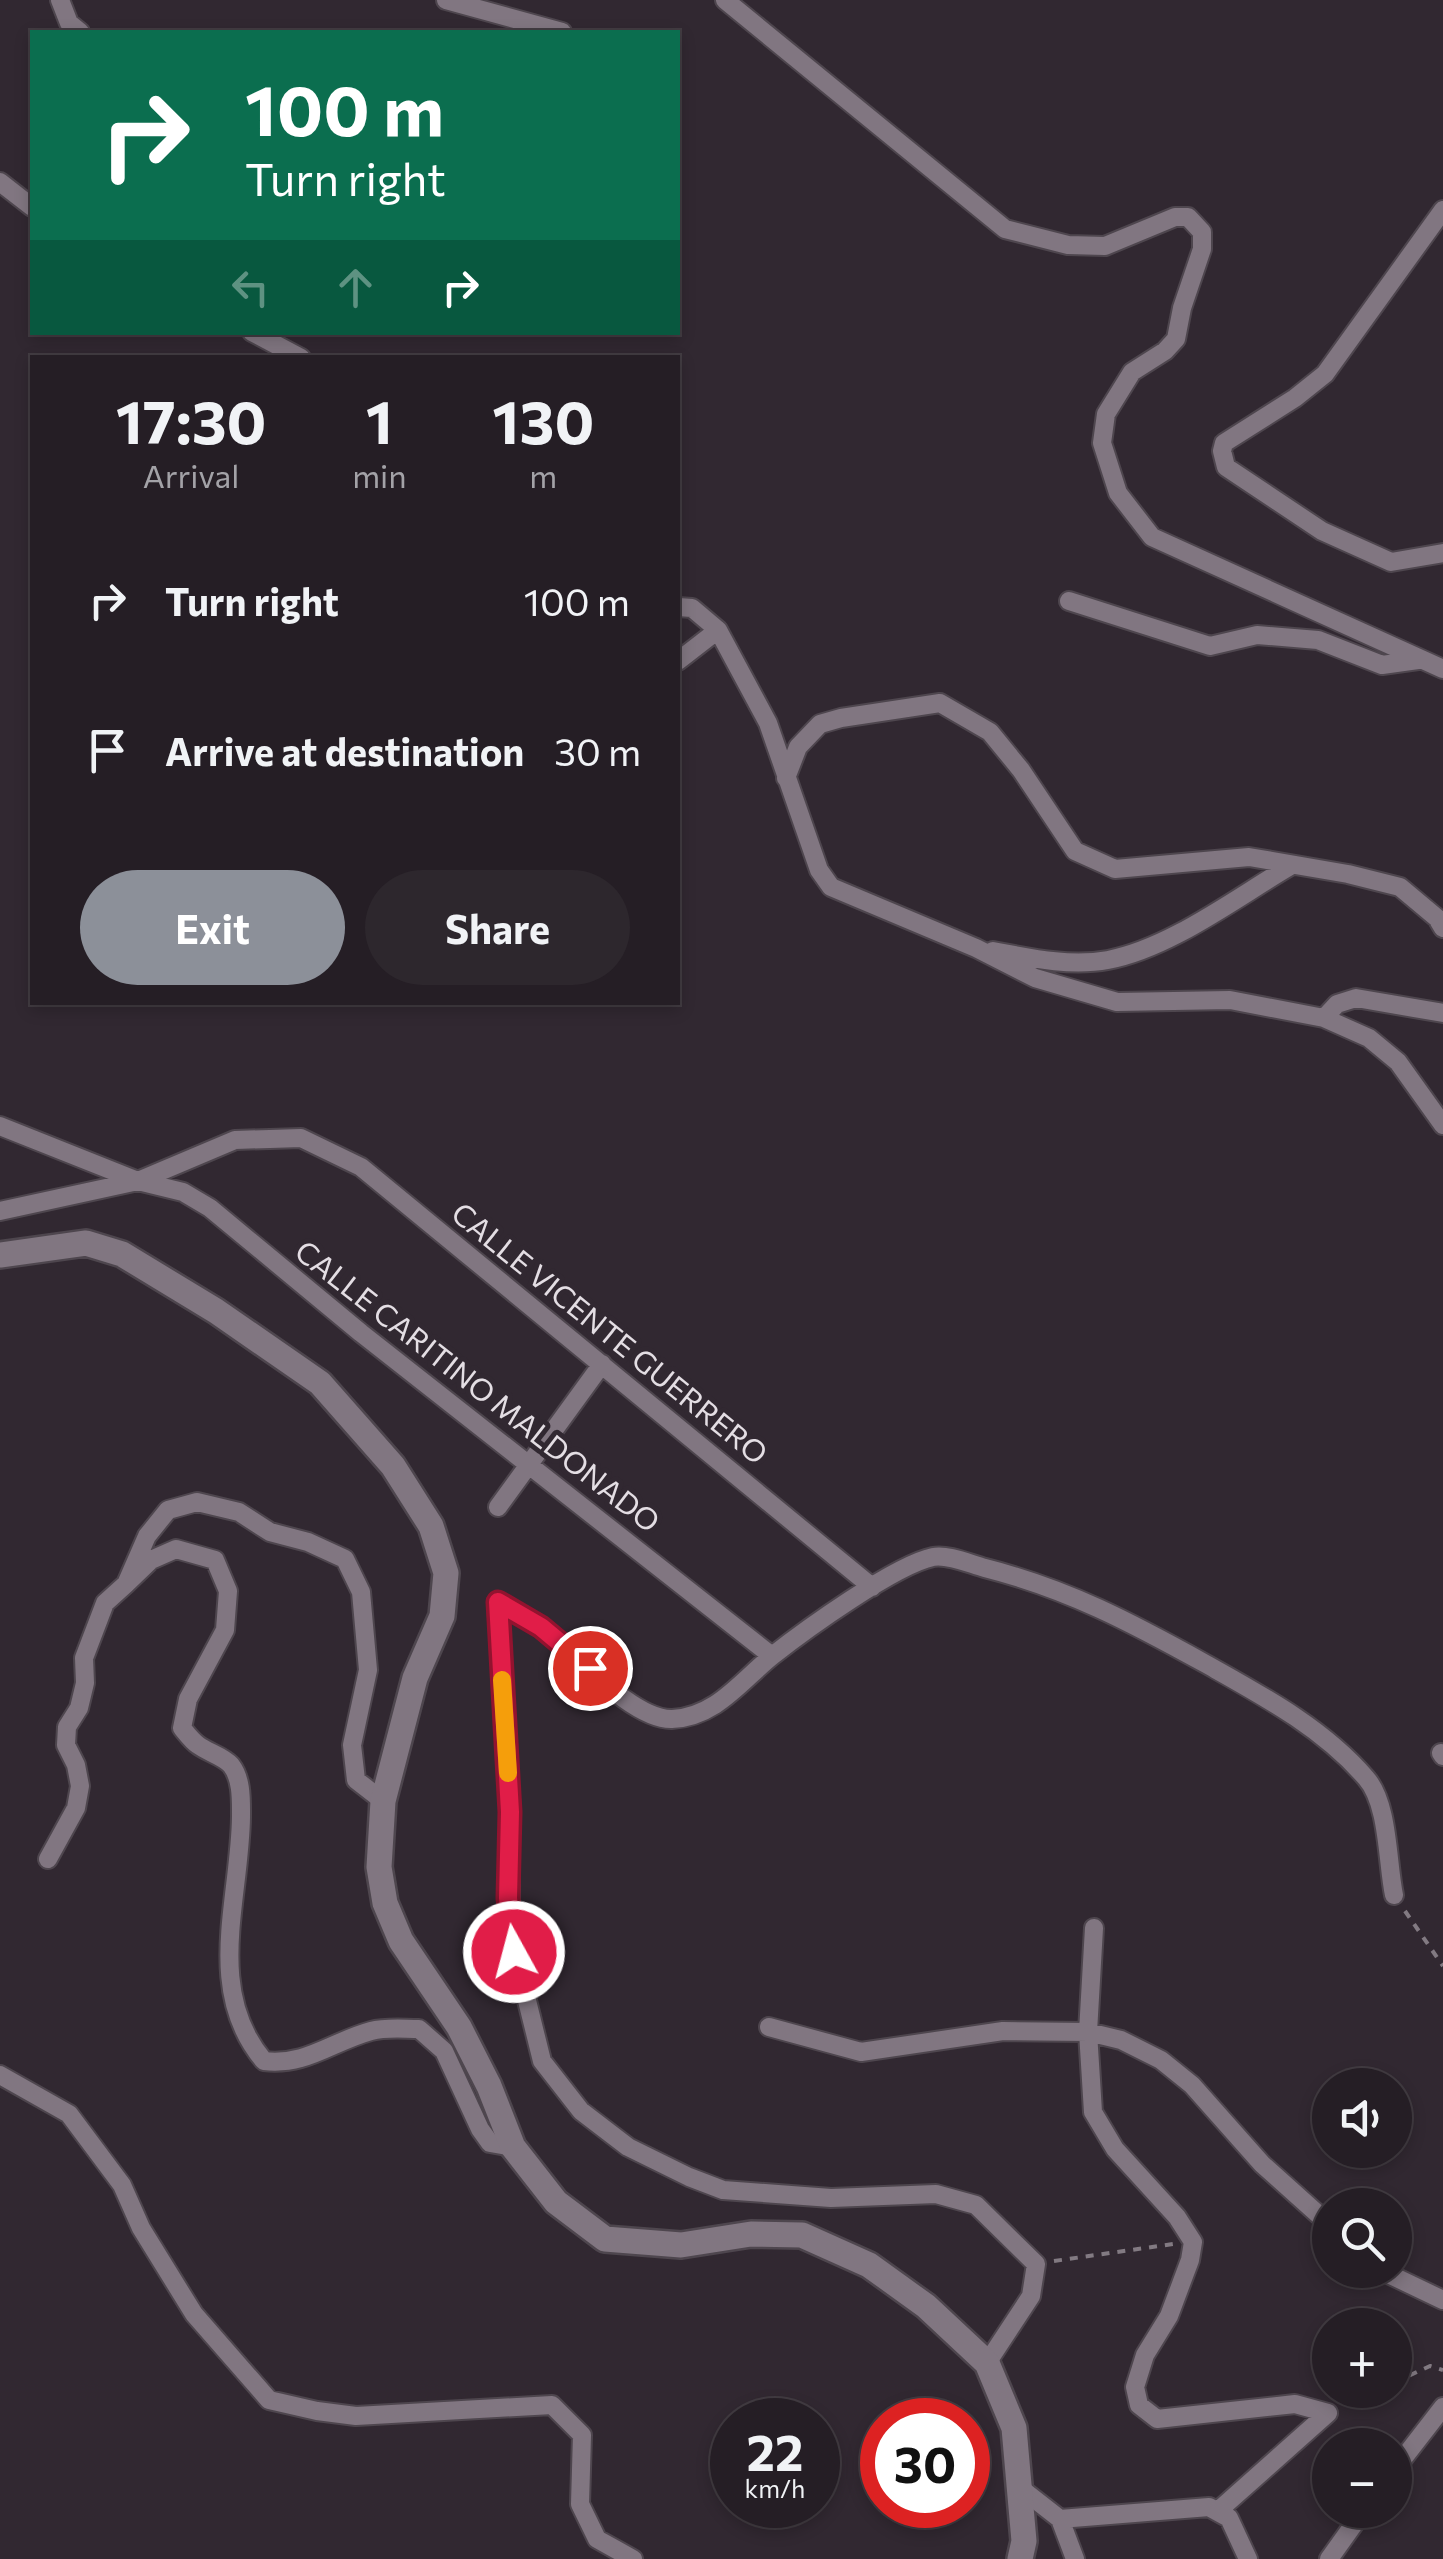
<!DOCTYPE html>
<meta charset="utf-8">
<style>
body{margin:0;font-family:Commissioner,sans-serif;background:#2d272d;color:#f1f3f6;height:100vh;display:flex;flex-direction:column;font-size:38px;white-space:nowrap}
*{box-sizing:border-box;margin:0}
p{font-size:32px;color:#a3a2a7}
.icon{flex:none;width:55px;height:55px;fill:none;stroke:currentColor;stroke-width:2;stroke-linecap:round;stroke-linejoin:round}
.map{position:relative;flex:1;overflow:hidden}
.sheet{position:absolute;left:30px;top:355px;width:650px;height:650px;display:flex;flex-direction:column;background:#251e25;border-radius:0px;box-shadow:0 5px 15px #0003,0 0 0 2px #423c42}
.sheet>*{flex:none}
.banner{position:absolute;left:30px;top:30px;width:650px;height:305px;border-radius:0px;box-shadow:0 5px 15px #0003,0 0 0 2px #423c42;background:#0b6e4f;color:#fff;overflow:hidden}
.fabs{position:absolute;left:1312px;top:2068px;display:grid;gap:20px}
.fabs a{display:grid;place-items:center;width:100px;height:100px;border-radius:50%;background:#251e25;box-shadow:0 5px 15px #0003,0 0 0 2px #423c42;font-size:50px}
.speed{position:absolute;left:710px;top:2398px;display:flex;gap:20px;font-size:50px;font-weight:700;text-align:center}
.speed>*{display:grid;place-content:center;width:130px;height:130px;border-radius:50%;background:#251e25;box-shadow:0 5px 15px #0003,0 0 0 2px #423c42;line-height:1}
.speed small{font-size:25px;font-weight:400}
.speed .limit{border:15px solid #d22;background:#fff;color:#111}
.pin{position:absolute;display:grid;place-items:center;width:85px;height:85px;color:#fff;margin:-42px;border:5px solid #fff;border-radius:50%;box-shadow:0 2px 10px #0007}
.me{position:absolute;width:110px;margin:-55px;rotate:353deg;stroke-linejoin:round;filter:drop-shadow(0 0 8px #0008)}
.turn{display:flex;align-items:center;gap:35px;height:210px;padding:0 50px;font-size:45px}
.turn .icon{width:130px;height:130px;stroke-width:2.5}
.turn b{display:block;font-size:70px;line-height:85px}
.lanes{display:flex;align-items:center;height:95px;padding:0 50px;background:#0003;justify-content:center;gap:50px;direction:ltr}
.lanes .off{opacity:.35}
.eta{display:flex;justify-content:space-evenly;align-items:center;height:170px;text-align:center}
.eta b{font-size:60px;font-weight:700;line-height:70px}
.action{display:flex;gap:20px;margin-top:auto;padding:20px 50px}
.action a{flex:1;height:115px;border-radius:60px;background:#8c9099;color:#fff;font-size:40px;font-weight:700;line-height:115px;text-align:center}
.action a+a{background:#2d272d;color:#f1f3f6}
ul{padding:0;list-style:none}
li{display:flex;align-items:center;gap:30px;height:150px;padding:0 50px}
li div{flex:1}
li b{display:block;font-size:38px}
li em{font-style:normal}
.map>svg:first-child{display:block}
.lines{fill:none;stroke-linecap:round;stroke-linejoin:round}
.minor-casing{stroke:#4e464e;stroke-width:22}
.secondary-casing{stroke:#4e464e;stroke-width:30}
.path{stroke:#827a82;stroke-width:4;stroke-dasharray:8 8;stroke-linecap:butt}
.minor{stroke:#817681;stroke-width:18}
.secondary{stroke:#817681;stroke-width:25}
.route-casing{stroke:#92132f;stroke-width:25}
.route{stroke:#e11d48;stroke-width:18}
.slow{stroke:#f59e0b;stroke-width:18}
.labels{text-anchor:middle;stroke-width:10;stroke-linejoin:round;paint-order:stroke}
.street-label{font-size:30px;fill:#e4dee4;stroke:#312831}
</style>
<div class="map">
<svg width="1443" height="2559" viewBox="0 0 1443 2559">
<rect width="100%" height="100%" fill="#312831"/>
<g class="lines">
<g class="minor-casing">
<path id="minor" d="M60 0 69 23 80 32
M446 0 562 32
M725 0 1005 229 1068 245 1105 246 1175 217H1188L1202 232V249L1182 308 1176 339 1165 351 1132 372 1106 414 1102 443 1118 493 1152 537 1443 669
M0 182 32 207
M1443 210 1325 374 1295 398 1224 443 1222 451 1226 467 1322 531 1391 562 1443 553
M252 332 301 358
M1069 601 1210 646 1257 635 1318 640 1382 665 1418 660
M678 607 692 608 718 630 768 723 819 870 831 887 976 948 1035 978 1117 1002 1230 1000 1324 1018 1369 1038 1398 1062 1443 1125
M678 661 718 630
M786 778 798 747 820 724 841 718 940 703 990 732 1021 770 1075 851 1115 869 1249 857 1348 874 1400 887 1437 918 1443 928
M993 951C1030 958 1070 967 1108 960 1171 948 1237 897 1292 865
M1324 1018 1337 1004 1356 998 1443 1013
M0 1126 138 1181 183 1192 210 1208 361 1333 772 1656
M0 1211 138 1181 235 1140 301 1138 361 1167 872 1587
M498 1507 602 1364
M126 1584 151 1560 176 1549 215 1560 228 1591 225 1630 188 1699 182 1728C187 1734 192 1741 198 1745 207 1752 223 1756 231 1765 242 1779 241 1800 241 1817 240 1900 204 1990 264 2061 306 2066 331 2042 371 2031 386 2027 403 2029 419 2029L444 2051 480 2129 490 2143 513 2147
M497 1602 510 1812V1932L542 2061 581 2111 628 2147 689 2177 723 2190 831 2198 936 2194 976 2205 1036 2264 1031 2296 987 2363
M497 1602C513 1611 529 1618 543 1629 575 1653 632 1720 672 1719 716 1717 741 1681 772 1656 805 1630 895 1565 933 1557 948 1554 970 1564 985 1568 1068 1589 1132 1623 1206 1664 1263 1696 1323 1728 1366 1778 1389 1804 1387 1862 1394 1895
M1441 1753 1443 1756
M48 1859 76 1808 80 1786 76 1765 66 1745 67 1727 79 1708 85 1683 84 1658 105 1603 126 1584 147 1536 168 1510 197 1502 239 1512 270 1532 308 1542 345 1559 361 1592 368 1670 352 1745 356 1780 383 1801
M1094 1928 1088 2032 1093 2112 1115 2149 1177 2217 1193 2242 1190 2260 1169 2316 1145 2355 1135 2387 1139 2405 1157 2419 1295 2404 1328 2413 1219 2510
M769 2027 861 2052 1003 2031 1088 2032 1121 2040 1161 2060 1192 2085 1262 2164 1330 2225
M0 2075 69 2114 122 2185 141 2228 194 2314 269 2400 317 2411 356 2416 552 2405 582 2435 580 2504 597 2539 633 2559
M1380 2270 1443 2300
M1395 2469 1443 2407
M1019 2487 1060 2519 1075 2559
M1060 2519 1209 2507 1229 2518 1248 2559
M1329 2559 1364 2510"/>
</g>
<g class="secondary-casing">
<path id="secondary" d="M0 1255 86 1243 122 1254 216 1311 320 1383 393 1466 431 1526 446 1573 442 1616 415 1678 383 1801 379 1867 385 1903 401 1941 459 2027 489 2086 513 2147 556 2202 605 2239 681 2245 751 2234 802 2235 869 2265 926 2306 987 2363 1014 2428 1024 2541 1020 2559"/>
</g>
<path class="path" d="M1405 1911 1443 1966
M1054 2261 1173 2244
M1395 2382 1430 2366 1443 2370
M1346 2405 1378 2390"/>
<use href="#minor" class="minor"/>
<use href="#secondary" class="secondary"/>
</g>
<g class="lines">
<g class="route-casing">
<path id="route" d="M514 1952 508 1898 510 1812 498 1602 541 1627 590 1668"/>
</g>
<use href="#route" class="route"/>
<path class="slow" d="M502 1680 508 1773"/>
</g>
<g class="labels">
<g class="street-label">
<text transform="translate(609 1334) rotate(39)" y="10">CALLE VICENTE GUERRERO</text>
<text transform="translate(477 1387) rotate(38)" y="10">CALLE CARITINO MALDONADO</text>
</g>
</g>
</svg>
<div class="fabs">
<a><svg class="icon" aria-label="sound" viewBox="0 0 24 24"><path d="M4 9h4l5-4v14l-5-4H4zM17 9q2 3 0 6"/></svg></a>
<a><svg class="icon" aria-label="search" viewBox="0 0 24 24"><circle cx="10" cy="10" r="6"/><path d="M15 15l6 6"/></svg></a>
<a>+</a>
<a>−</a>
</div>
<div class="speed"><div>22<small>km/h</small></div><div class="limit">30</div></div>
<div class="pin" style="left:590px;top:1668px;background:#d93025"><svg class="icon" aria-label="arrive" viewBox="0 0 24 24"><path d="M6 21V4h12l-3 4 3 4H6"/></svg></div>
<svg class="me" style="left:514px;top:1952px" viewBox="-20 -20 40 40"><circle r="17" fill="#e11d48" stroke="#fff" stroke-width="3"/><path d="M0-11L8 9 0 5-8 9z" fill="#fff"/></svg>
<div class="banner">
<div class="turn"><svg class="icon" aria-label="right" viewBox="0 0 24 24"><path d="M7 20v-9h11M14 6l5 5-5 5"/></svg><div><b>100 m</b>Turn right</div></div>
<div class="lanes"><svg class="icon off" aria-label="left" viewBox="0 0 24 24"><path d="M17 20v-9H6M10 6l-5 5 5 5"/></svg><svg class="icon off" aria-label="ahead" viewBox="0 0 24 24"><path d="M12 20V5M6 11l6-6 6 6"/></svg><svg class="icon" aria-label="right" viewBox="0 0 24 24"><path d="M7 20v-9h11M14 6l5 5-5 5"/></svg></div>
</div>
<section class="sheet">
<div class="eta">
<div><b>17:30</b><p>Arrival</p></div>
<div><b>1</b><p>min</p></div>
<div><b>130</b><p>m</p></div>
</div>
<ul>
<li><svg class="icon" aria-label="right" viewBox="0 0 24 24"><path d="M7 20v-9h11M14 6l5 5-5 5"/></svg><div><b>Turn right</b></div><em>100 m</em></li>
<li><svg class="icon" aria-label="arrive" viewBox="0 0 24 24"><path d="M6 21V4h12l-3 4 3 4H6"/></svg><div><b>Arrive at destination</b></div><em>30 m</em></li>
</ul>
<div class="action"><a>Exit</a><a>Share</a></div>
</section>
</div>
